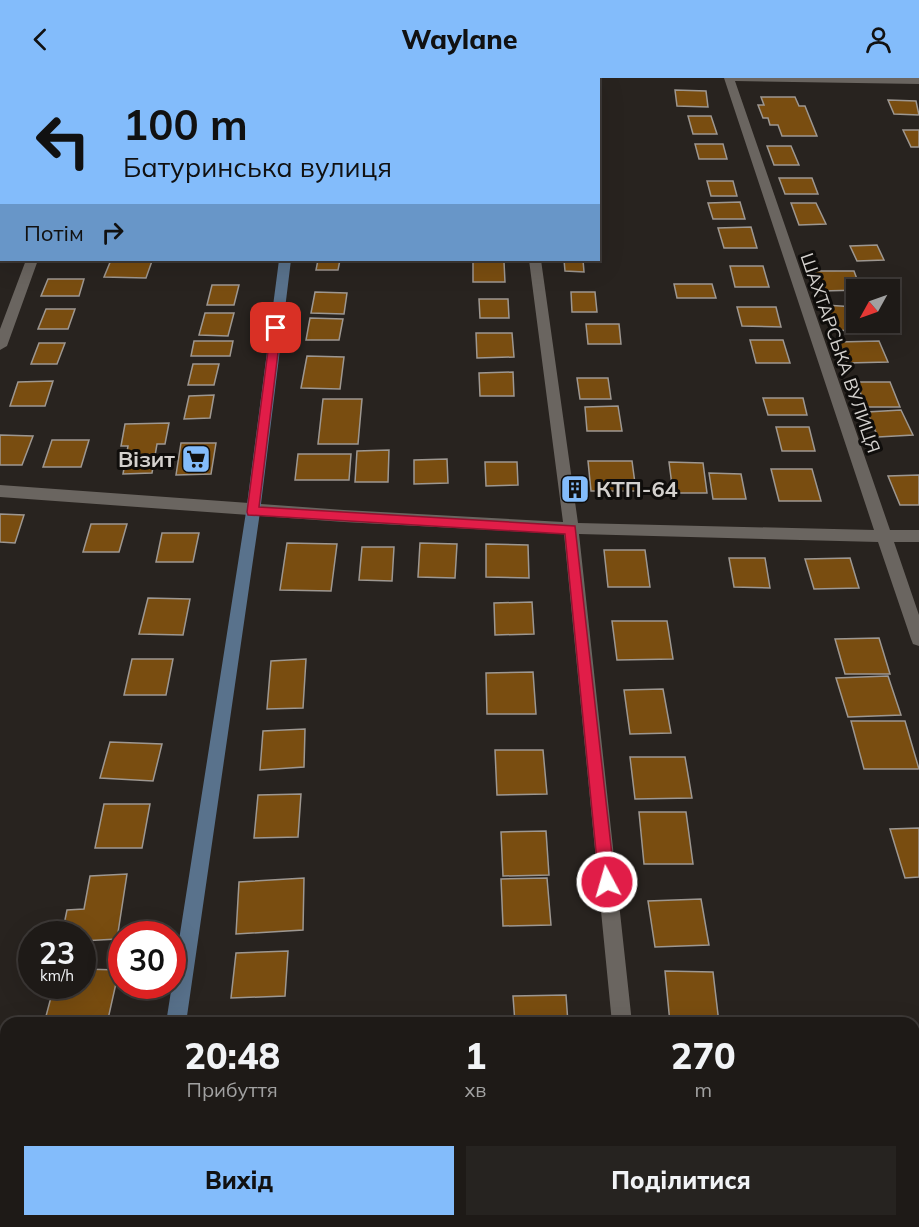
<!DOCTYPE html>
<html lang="uk">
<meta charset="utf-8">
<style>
body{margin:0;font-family:Mulish,sans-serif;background:#262320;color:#f1f3f6;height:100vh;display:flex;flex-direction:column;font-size:22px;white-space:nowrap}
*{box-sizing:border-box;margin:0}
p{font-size:20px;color:#a1a1a1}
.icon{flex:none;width:33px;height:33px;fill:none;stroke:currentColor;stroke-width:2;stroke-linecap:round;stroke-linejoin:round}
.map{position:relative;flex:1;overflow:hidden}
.drawer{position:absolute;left:0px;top:939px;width:920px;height:210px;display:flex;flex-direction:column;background:#1e1a17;border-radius:18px 18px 0 0;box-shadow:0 6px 24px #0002,0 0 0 2px #3c3836}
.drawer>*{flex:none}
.hud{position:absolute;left:0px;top:0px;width:600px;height:183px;box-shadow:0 6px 24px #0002,0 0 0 2px #3c3836;background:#83bcfb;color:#111;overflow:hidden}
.needle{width:39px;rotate:230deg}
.buttons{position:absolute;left:846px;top:201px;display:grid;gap:12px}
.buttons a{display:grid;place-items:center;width:54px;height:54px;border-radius:0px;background:#1e1a17;box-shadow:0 6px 24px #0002,0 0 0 2px #3c3836;font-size:30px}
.speed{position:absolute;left:18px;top:843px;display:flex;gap:12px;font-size:30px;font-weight:700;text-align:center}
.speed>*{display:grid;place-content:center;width:78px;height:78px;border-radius:50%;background:#1e1a17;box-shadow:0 6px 24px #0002,0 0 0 2px #3c3836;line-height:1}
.speed small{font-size:15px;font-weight:400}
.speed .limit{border:9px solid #d22;background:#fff;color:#111}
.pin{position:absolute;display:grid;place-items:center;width:51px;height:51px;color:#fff;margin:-26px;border-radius:12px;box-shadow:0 3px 9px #0006}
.me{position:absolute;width:66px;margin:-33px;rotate:354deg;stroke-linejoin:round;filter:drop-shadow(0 0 4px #0008)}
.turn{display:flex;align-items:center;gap:21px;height:126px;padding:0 24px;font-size:27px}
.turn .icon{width:78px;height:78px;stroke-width:2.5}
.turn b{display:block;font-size:42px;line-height:51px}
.then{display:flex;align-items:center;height:57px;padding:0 24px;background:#0003;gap:12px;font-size:22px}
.eta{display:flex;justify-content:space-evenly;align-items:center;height:102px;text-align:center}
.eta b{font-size:36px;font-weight:800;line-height:42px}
.primary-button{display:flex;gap:12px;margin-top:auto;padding:12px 24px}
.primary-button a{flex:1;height:69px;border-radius:0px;background:#83bcfb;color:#111;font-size:24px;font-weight:800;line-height:69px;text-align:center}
.primary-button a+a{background:#262320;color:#f1f3f6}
header{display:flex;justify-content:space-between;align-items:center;height:78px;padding:0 24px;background:#83bcfb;color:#111;font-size:27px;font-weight:800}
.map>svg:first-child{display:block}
.building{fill:#794d10;stroke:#9d9791;stroke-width:1.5}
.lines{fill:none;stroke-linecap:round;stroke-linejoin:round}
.minor{fill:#6a6560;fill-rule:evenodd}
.secondary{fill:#59728c;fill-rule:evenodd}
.route{fill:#e11d48;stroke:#92132f;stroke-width:1.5}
.labels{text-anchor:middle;stroke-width:6;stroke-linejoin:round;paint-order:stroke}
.far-street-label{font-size:18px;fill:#d4d1ce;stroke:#0f0d0b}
.poi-label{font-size:22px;font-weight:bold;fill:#d4d1ce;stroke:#0f0d0b;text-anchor:end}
</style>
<header><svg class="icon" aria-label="back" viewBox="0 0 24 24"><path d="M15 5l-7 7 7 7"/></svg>Waylane<svg class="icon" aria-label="person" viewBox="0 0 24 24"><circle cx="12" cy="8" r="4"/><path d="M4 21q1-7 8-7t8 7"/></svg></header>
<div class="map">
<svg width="919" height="1149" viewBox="0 0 919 1149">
<rect width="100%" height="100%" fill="#28231f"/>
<path class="building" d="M675 12 706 13 708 29 677 28Z
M761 19H795L799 28H805L817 58H782L778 47H770L768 40H763L758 27H764Z
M888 22 916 23 919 37 894 36Z
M688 38H711L717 56H693Z
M903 52H919V69H911Z
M695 66H723L727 81H699Z
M767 68H791L799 87H774Z
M779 100H812L818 116H785Z
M707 103H733L737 118H711Z
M740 124 745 141H713L708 125Z
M791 125H816L826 146 799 147Z
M751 149 757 170H724L718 150Z
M877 167 884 182 857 183 850 168Z
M111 182 152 183 146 200 104 199Z
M318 182H340L338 192H316Z
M564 182H583L584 194 565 193Z
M473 184H504L505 204H473Z
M730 188H763L769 209H735Z
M815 193H854L861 212 821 213Z
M48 201H84L79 218H41Z
M674 206H712L716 220H677Z
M212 207H239L234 227H207Z
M315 214 347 215 344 236 311 235Z
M571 214H595L597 234H572Z
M479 221H508L509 240H480Z
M825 227 855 229 856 244H859L861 253 831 252Z
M737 229H776L781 249 742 248Z
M46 231H75L68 251H38Z
M205 235H234L228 258 199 257Z
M310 240 343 241 339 262H306Z
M586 246H619L621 266H588Z
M476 255H512L514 279 477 280Z
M750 262H783L790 285H756Z
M194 263H233L230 278H191Z
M879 263 888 284 847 285 839 264Z
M39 265H65L57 286H31Z
M307 278 344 279 340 311 301 310Z
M193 286H219L214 307H188Z
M513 294 514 318H480L479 295Z
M577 300H608L611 321H580Z
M53 303 45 328H10L18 304Z
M857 304H890L900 329H865Z
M214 317 210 340 184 341 189 318Z
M763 320H803L807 337H768Z
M323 321H362L358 366H318Z
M618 328 622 353H587L585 329Z
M901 332 913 357 878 359 867 334Z
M169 345 165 366H157L152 395 123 396 128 368H121L125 346Z
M776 349H809L815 373H782Z
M0 357 33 358 22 387H0Z
M52 362H89L81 389H43Z
M181 365H216L211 396 176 397Z
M389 372 388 404H355L357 373Z
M298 376H351L349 402H295Z
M447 381 448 405 414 406V382Z
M588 383H632L636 413H591Z
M485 384H517L518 407 486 408Z
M669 384 703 385 707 415H673Z
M771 391H812L821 423H779Z
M709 395 741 396 746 421H713Z
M919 397V427H900L888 398Z
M0 436 24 437 15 465 0 464Z
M91 446H127L119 474H83Z
M162 455H199L193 484H156Z
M287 465 337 466 331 513 280 512Z
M420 465 457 466 455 500 418 499Z
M486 466 528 467 529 500 486 499Z
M362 469H394L392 503 359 502Z
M604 472H645L650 509H608Z
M729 480H765L770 510 734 509Z
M850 480 859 510 814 511 805 481Z
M148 520 190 521 183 557 139 556Z
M532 524 534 556 495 557 494 525Z
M612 543H667L673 581 617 582Z
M879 560 890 596H845L835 561Z
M132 581H173L166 617H124Z
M306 581 303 630 267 631 271 583Z
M533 594 536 636H487L486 595Z
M888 598 901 637 848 639 836 600Z
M663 611 671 655 630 656 624 612Z
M851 643H905L919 691H864Z
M305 651 304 689 260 692 263 653Z
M110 664 162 666 153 703 100 700Z
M495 672H543L547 716 497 717Z
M630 679H685L692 720 635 721Z
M301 716 298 759 254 760 258 717Z
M104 726H150L142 770H95Z
M639 734H686L693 786H644Z
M919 750V799L905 800 890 751Z
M546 753 549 797 503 798 501 754Z
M127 796 117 861 82 863V856H62L67 832 84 831 90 798Z
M304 800 303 852 236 856 239 804Z
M547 800 551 847 503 848 501 801Z
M701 821 709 867 655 869 648 823Z
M288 873 285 918 231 920 236 875Z
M82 891 119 892 108 941 46 938 54 908H82Z
M665 893 713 894 719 945H670Z
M566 917 568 945H515L513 918Z
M241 1143H296V1149H217V1145Z
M522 1143H584V1149H522Z
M696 1143H756V1149H697Z"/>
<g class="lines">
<path class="minor" d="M95 0H105L94 2Z
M505 0H515V2H505Z
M724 0H919V6L735 3 890 452H919V464H894L919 537V568L913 566 911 561 878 464 579 456 632 945H612L564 456 344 444 0 419V407L344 432 563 444 529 182H541L578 445 874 452Z
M26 182H38L7 268 0 272V251Z
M631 1143H653L655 1149H631Z"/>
<path class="secondary" d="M303 0H313V2H303Z
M279 182H291L260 434 186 945H166L246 434Z
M136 1143H158V1149H134Z"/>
</g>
<path class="route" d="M276 247 281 250 259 429 575 448 615 804 613 809 607 812 602 809 599 804 565 456 248 437 247 434 271 250Z"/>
<defs>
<g id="supermarket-square" transform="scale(1.5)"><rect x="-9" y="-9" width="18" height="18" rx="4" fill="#83bcfb" stroke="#0f0d0b"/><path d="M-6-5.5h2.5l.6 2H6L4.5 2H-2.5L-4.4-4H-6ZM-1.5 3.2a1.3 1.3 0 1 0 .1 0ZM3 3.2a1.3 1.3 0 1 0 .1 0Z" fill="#111"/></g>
<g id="building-square" transform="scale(1.5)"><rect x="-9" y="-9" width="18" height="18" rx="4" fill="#83bcfb" stroke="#0f0d0b"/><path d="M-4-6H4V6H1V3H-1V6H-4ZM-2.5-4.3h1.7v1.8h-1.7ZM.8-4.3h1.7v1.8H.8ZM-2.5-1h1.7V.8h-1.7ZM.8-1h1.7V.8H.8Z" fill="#111"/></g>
</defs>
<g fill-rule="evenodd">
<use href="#supermarket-square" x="196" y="381"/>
<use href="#building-square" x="575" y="411"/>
</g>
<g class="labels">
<g class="far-street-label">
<text transform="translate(840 275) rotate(71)" y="6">ШАХТАРСЬКА ВУЛИЦЯ</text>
</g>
<g class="poi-label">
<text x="175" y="389">Візит</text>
<text x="596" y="419" text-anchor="start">КТП-64</text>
</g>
</g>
</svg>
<div class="buttons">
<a><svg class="needle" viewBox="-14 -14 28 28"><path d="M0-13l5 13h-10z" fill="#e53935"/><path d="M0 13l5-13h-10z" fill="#a1a1a1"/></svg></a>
</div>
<div class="speed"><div>23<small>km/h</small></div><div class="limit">30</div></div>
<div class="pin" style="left:276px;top:250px;background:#d93025"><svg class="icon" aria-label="arrive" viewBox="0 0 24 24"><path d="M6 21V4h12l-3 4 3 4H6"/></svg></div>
<svg class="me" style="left:607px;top:804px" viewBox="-20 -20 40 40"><circle r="17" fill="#e11d48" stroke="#fff" stroke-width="3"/><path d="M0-11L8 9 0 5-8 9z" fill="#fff"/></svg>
<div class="hud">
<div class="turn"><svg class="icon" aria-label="left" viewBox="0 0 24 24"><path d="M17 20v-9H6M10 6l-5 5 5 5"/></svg><div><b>100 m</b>Батуринська вулиця</div></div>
<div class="then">Потім<svg class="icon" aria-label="right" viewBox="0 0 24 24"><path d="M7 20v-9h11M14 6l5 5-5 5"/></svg></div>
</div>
<section class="drawer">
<div class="eta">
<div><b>20:48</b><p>Прибуття</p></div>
<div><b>1</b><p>хв</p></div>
<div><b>270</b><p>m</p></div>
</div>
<div class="primary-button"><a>Вихід</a><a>Поділитися</a></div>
</section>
</div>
